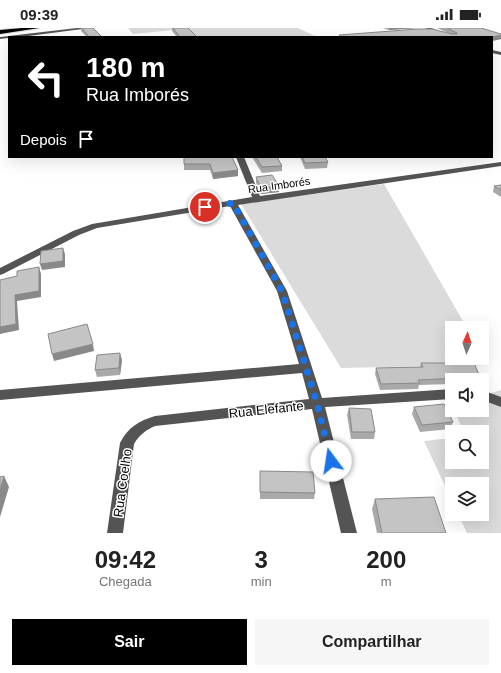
<!DOCTYPE html>
<html lang="pt">
<meta charset="utf-8">
<style>
body{margin:0;font-family:Arial,sans-serif;background:#f6f6f6;color:#222;height:100vh;display:flex;flex-direction:column;font-size:15px;white-space:nowrap}
*{box-sizing:border-box;margin:0}
p{font-size:13px;color:#767676}
.icon{flex:none;width:22px;height:22px;fill:none;stroke:currentColor;stroke-width:2;stroke-linecap:round;stroke-linejoin:round}
.map{position:relative;height:505px;overflow:hidden}
.drawer{display:flex;flex-direction:column;background:#fff;flex:1}
.drawer>*{flex:none}
.hud{position:absolute;left:8px;top:8px;width:485px;height:122px;border-radius:0px;box-shadow:0 4px 16px #0002;background:#000;color:#fff;overflow:hidden}
.needle{width:26px;rotate:3deg}
.buttons{position:absolute;left:445px;top:293px;display:grid;gap:8px}
.buttons a{display:grid;place-items:center;width:44px;height:44px;border-radius:0px;background:#fff;box-shadow:0 4px 16px #0002;font-size:20px}
.pin{position:absolute;display:grid;place-items:center;width:34px;height:34px;color:#fff;margin:-17px;border:2px solid #fff;border-radius:50%;box-shadow:0 1px 4px #0007}
.me{position:absolute;width:44px;margin:-22px;rotate:346deg;stroke-linejoin:round;filter:drop-shadow(0 0 3px #0008)}
.turn{display:flex;align-items:center;gap:14px;height:84px;padding:0 12px;font-size:18px}
.turn .icon{width:52px;height:52px;stroke-width:2.5}
.turn b{display:block;font-size:28px;line-height:34px}
.then{display:flex;align-items:center;height:38px;padding:0 12px;background:#0003;gap:8px;font-size:15px}
.eta{display:flex;justify-content:space-evenly;align-items:center;height:68px;text-align:center}
.eta b{font-size:24px;font-weight:600;line-height:28px}
.primary-button{display:flex;gap:8px;margin-top:auto;padding:8px 12px}
.primary-button a{flex:1;height:46px;border-radius:0px;background:#000;color:#fff;font-size:16px;font-weight:600;line-height:46px;text-align:center}
.primary-button a+a{background:#f6f6f6;color:#222}
.status{display:flex;justify-content:space-between;align-items:center;height:28px;padding:0 20px;background:#fff;direction:ltr}
.status svg{height:11px;fill:currentColor}
.map>svg:first-child{display:block}
.green{fill:#dbdbdb}
.lines{fill:none;stroke-linecap:round;stroke-linejoin:round}
.highway-casing{stroke:#dbdbdb;stroke-width:2}
.minor{fill:#545454;fill-rule:evenodd}
.highway{fill:#000;fill-rule:evenodd}
.wall{fill:#a9a9a9}
.shaded-wall{fill:#898989}
.building{fill:#c4c4c4;stroke:#898989}
.route{stroke:#1a73e8;stroke-width:7;stroke-dasharray:0 12.6}
.labels{text-anchor:middle;stroke-width:3;stroke-linejoin:round;paint-order:stroke}
.street-label{font-size:11px;fill:#000;stroke:#fff}
.near-street-label{font-size:13px;fill:#000;stroke:#fff}
</style>
<div class="status"><b>09:39</b><svg viewBox="0 0 49 12"><path d="M0 12V9h3v3zM5 12V6h3v6zM10 12V3h3v9zM15 12V0h3v12zM26 1h20v11H26zM47 4h2v5h-2z"/></svg></div>
<div class="map">
<svg width="501" height="505" viewBox="0 0 501 505">
<rect width="100%" height="100%" fill="#fff"/>
<path class="green" d="M128 0H184L185 1 133 6Z
M186 0H298L317 9H196Z
M384 156 467 300H452V330H482V327L488 337 341 340 241 176Z
M501 362V505H467L458 486H482V456H452V473L424 413 452 410V434H482V404H464L454 382H482V368Z"/>
<g class="lines">
<g class="highway-casing">
<path id="highway" d="M22 0H39L0 6V2Z"/>
</g>
<path class="minor" d="M77 0H90L21 9H9V10L0 11V9Z
M425 0H431L455 9H449Z
M492 22 501 24V27L492 25Z
M236 129H244L260 168 501 134V138L238 177 287 263 322 370 452 361V371L325 379 357 505H341L312 381 155 398C146 402 139 407 134 416L123 505H107L120 415C128 399 139 393 155 388L309 371 302 345 0 372V362L299 336 277 263 230 178 97 200 79 207 3 246 0 247V240L73 203 92 196 252 169Z
M482 362 501 369V379L482 372Z"/>
<use href="#highway" class="highway"/>
</g>
<path class="wall" d="M81 0H93L102 9H87L81 3Z
M172 0H188L197 9H177L172 3Z
M383 0H417L389 2Z
M437 0H481L501 11 492 13V9H339V7L451 6Z
M232 129 238 148 213 151 210 142H184V136Z
M252 129H277L282 138V143L262 145Z
M300 129H325L328 134 327 140 305 141Z
M256 149 279 158V164L261 166 256 155Z
M501 157V169L493 164 494 158Z
M122 332 120 347 97 349 95 342Z
M421 335 480 349 479 352H452V356L419 357 418 361 380 362 375 346 376 340 420 339Z
M414 379 453 394 450 401 420 404 412 386Z
M349 380 375 404 374 411H351L347 387Z
M260 443 315 465 314 471H260Z
M375 471 446 505H377L372 481Z"/>
<path class="shaded-wall" d="M389 0H417L389 2Z
M501 7V11L492 13V9Z
M238 142V148L213 151V145Z
M279 158V164L261 166V160Z
M63 220 65 226V239L42 242 40 236Z
M39 239 41 246V269L17 273 19 302 0 306V299L15 267Z
M93 316 94 323 54 333 52 326Z
M120 325 122 332 120 347 119 340Z
M4 448 9 459 0 489V462Z"/>
<path class="building" d="M82 0H93L102 9H89Z
M173 0H188L197 9H180Z
M447 0H481L501 6V7L492 9H341L339 7 418 1H432L452 6H457V5Z
M184 129H232L238 142 213 145 210 136H184Z
M256 129H277L282 138 262 139Z
M302 129H325L328 134 305 135Z
M272 147 279 158 261 160 256 149Z
M501 157V162L494 158Z
M63 220V233L40 236 41 223Z
M39 239V263L15 267 16 296 0 299V252L17 248V243Z
M87 296 93 316 52 326 48 306Z
M120 325 119 340 95 342 97 327Z
M421 335H474L480 349 418 352 420 355 381 356 376 340 423 339Z
M444 376 453 394 422 397 414 379Z
M349 380 371 381 375 404H352Z
M260 443 313 444 315 465 260 464Z
M4 448 0 462V449Z
M434 469 446 505H382L375 471Z"/>
<g class="lines">
<path class="route" d="M205 179 233 175 282 263 317 375 331 433"/>
</g>
<g class="labels">
<g class="street-label">
<text transform="translate(279 157) rotate(-8)" y="4">Rua Imborés</text>
</g>
<g class="near-street-label">
<text transform="translate(266 381) rotate(-6)" y="5">Rua Elefante</text>
<text transform="translate(122 455) rotate(-82)" y="5">Rua Coelho</text>
</g>
</g>
</svg>
<div class="buttons">
<a><svg class="needle" viewBox="-14 -14 28 28"><path d="M0-13l5 13h-10z" fill="#e53935"/><path d="M0 13l5-13h-10z" fill="#767676"/></svg></a>
<a><svg class="icon" aria-label="sound" viewBox="0 0 24 24"><path d="M4 9h4l5-4v14l-5-4H4zM17 9q2 3 0 6"/></svg></a>
<a><svg class="icon" aria-label="search" viewBox="0 0 24 24"><circle cx="10" cy="10" r="6"/><path d="M15 15l6 6"/></svg></a>
<a><svg class="icon" aria-label="layers" viewBox="0 0 24 24"><path d="M12 4l9 5-9 5-9-5zM3 14l9 5 9-5"/></svg></a>
</div>
<div class="pin" style="left:205px;top:179px;background:#d93025"><svg class="icon" aria-label="arrive" viewBox="0 0 24 24"><path d="M6 21V4h12l-3 4 3 4H6"/></svg></div>
<svg class="me" style="left:331px;top:433px" viewBox="-20 -20 40 40"><circle r="19" fill="#fff"/><path d="M0-13L10 11 0 6-10 11z" fill="#1a73e8"/></svg>
<div class="hud">
<div class="turn"><svg class="icon" aria-label="left" viewBox="0 0 24 24"><path d="M17 20v-9H6M10 6l-5 5 5 5"/></svg><div><b>180 m</b>Rua Imborés</div></div>
<div class="then">Depois<svg class="icon" aria-label="arrive" viewBox="0 0 24 24"><path d="M6 21V4h12l-3 4 3 4H6"/></svg></div>
</div>
</div>
<section class="drawer">
<div class="eta">
<div><b>09:42</b><p>Chegada</p></div>
<div><b>3</b><p>min</p></div>
<div><b>200</b><p>m</p></div>
</div>
<div class="primary-button"><a>Sair</a><a>Compartilhar</a></div>
</section>
